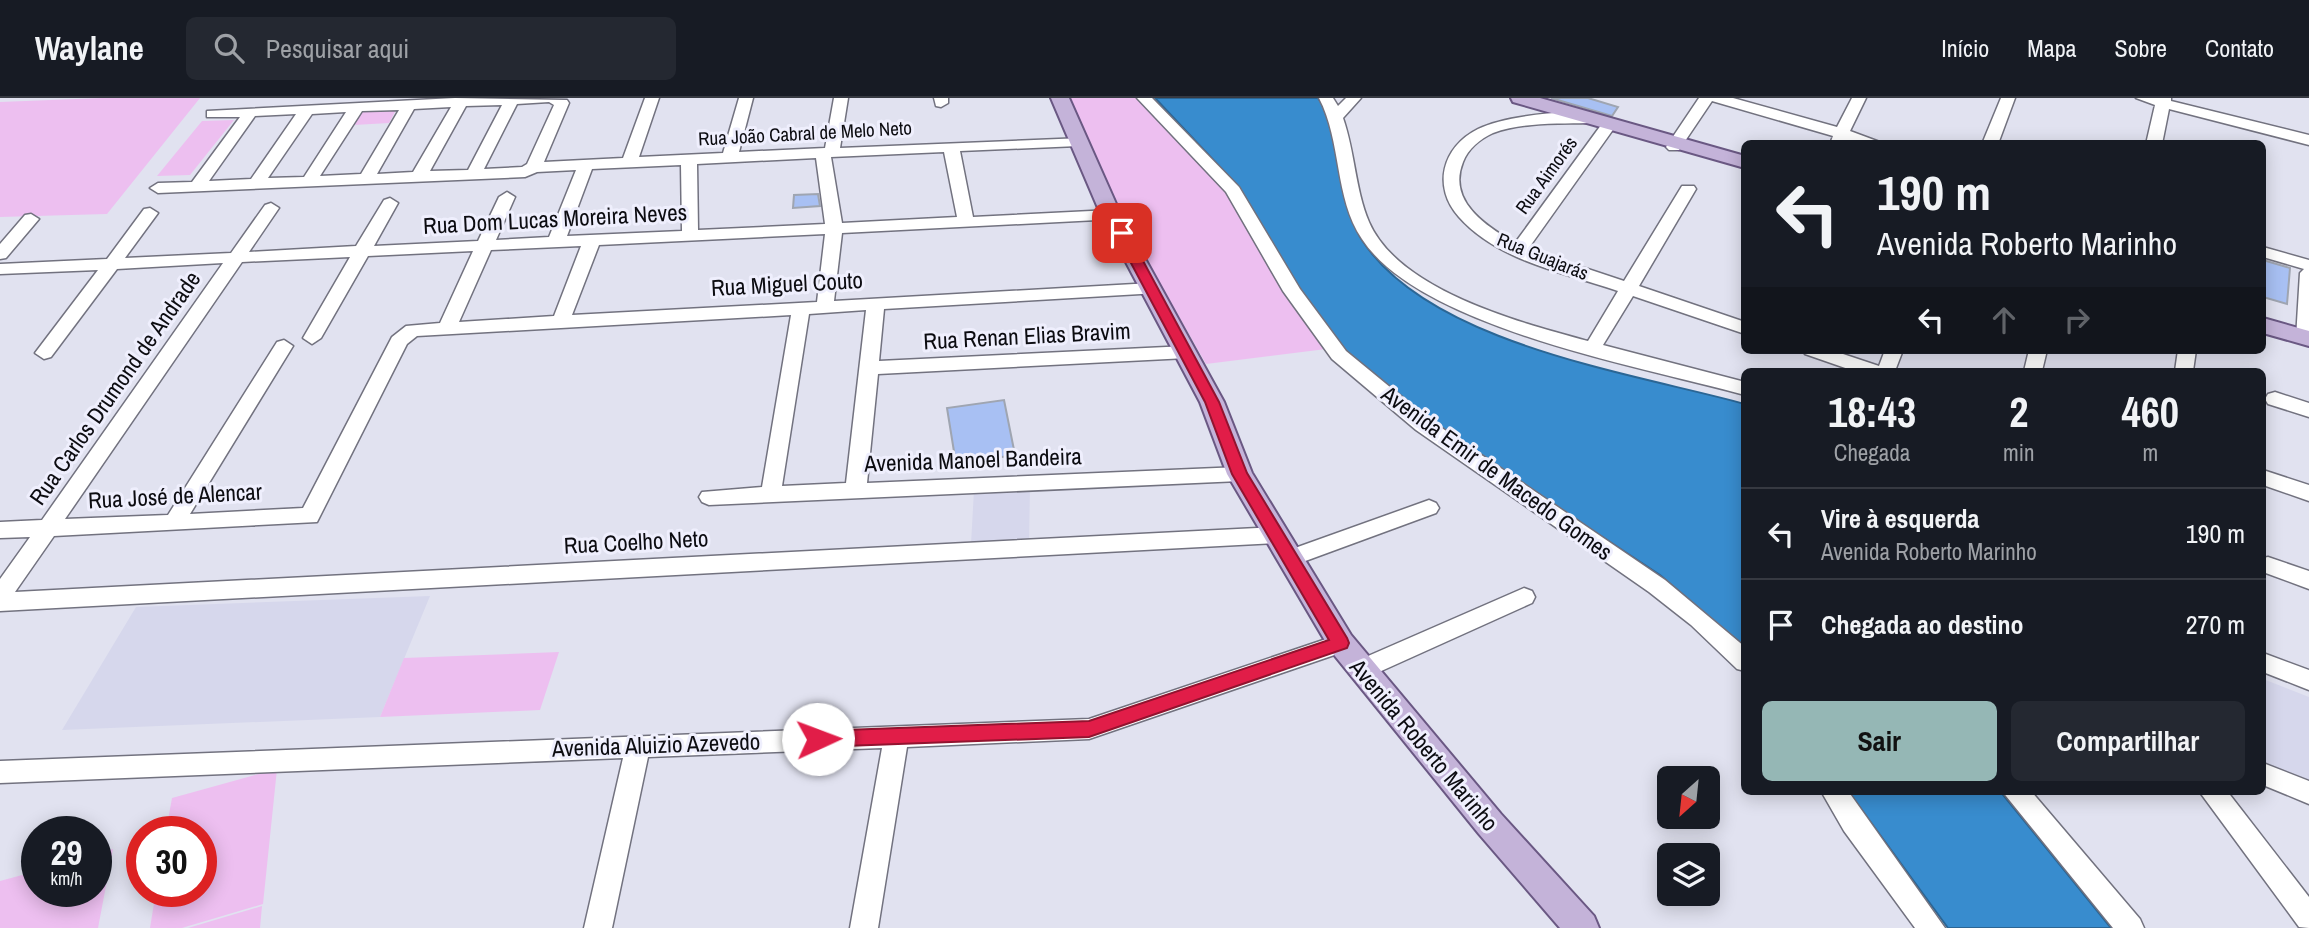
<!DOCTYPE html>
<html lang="pt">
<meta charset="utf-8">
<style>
body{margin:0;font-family:"Archivo Narrow",sans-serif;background:#242831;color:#f1f3f6;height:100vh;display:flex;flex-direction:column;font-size:26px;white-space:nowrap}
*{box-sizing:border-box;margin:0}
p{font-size:23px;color:#9ea1a6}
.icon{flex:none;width:38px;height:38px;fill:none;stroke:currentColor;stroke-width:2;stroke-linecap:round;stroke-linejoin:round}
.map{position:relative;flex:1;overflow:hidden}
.side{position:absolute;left:1741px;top:270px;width:525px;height:427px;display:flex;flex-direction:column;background:#171b24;border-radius:10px;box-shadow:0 4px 18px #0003}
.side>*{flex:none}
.guide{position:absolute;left:1741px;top:42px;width:525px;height:214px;border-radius:10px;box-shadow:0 4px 18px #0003;background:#171b24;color:#f1f3f6;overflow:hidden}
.needle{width:46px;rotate:207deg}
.fabs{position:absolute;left:1657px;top:668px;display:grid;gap:14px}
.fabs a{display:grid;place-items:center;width:63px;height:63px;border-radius:10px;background:#171b24;box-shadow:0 4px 18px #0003;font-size:35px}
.speed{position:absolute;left:21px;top:718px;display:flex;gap:14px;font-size:35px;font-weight:700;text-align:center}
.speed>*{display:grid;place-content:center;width:91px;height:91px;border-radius:50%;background:#171b24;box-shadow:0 4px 18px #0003;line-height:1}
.speed small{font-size:18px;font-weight:400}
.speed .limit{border:10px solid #d22;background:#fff;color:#111}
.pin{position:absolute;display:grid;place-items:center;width:60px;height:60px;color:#fff;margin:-30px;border-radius:14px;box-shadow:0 4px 10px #0006}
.me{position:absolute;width:77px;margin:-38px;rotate:88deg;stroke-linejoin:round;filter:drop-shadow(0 0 5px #0008)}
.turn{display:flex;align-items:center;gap:24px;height:147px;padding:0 21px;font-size:32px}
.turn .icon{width:91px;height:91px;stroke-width:2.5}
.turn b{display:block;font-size:49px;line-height:60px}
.lanes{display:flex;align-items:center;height:66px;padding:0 21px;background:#0003;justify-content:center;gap:35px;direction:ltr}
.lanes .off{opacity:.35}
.eta{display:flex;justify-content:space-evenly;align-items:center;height:119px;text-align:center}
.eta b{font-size:42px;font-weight:700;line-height:49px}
.cta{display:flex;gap:14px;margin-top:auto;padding:14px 21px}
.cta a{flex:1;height:80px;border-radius:10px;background:#95b7b5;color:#111;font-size:28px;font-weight:700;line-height:80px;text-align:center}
.cta a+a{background:#242831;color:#f1f3f6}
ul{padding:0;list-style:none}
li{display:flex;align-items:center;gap:21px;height:91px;padding:0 21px;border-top:2px solid #363941}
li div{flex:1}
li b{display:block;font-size:26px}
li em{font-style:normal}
header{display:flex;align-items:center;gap:42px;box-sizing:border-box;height:98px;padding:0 35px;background:#171b24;border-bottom:2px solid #363941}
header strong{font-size:33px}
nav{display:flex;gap:38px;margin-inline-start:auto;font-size:24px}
.search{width:490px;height:63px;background:#242831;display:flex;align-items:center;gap:18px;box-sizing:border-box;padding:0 24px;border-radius:10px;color:#9ea1a6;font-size:26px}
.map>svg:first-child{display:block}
.built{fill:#d6d7ec}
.green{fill:#edbff0}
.water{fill:#388cce;stroke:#2b6695;stroke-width:2}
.building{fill:#a8c0f3;stroke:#9fa5b1;stroke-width:2}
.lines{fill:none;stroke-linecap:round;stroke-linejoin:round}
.minor-casing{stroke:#72727f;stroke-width:3}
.major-casing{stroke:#6a5883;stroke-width:4}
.minor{fill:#fff;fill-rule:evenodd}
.major{fill:#c4b3d9;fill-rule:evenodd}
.route{fill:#e11d48;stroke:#92132f;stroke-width:2}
.labels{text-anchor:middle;stroke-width:6;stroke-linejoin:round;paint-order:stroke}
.far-street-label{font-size:19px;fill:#0c0c11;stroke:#efeffd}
.street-label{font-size:23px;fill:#0c0c11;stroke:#efeffd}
</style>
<header>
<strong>Waylane</strong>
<div class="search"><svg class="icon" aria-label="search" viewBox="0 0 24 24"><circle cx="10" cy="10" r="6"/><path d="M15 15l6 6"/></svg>Pesquisar aqui</div>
<nav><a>Início</a><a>Mapa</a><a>Sobre</a><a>Contato</a></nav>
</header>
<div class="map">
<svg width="2309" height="830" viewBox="0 0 2309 830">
<rect width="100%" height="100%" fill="#e1e2f0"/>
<path class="built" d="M1030 390 1029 444 971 446 974 392Z
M430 498 380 619 62 632 136 509Z
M2263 581 2309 599V683L2263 664Z"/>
<path class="green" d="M102 0H200L107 116 0 119V4Z
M1070 0H1136L1227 94 1326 251 1206 266 1115 106Z
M396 12 389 25 354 27 362 13Z
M234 22 190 77 157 78 202 23Z
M559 554 540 612 380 619 404 560Z
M277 671 263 806 182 830H150L156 793H201V733H166L172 700Z
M113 751 98 830H0V783L37 773V793H96V756Z
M262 808 260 830H188Z"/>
<path class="water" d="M1155 0H1318L1328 14C1335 43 1348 122 1362 142 1429 246 1632 275 1745 306V550L1660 477 1434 328 1358 266 1336 242 1287 173 1237 87Z
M1848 693H2000L2111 830H1948Z"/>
<path class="building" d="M1551 0H1588L1618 9 1612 18Z
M818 96 820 108 793 110 794 97Z
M2263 162 2290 170 2287 206 2263 199Z
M1004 302 1015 357 956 366 947 310Z"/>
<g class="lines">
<g class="minor-casing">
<path id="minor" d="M455 0 567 2 569 5 544 64 623 60 645 0H659L639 59 723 55 739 0H753L739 54 825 50 834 0H848L840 50 1083 40 1086 43 1078 48 960 53 973 119 1111 112 1117 113V121L842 135 834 203 1152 185 1158 187 1161 191 1158 195 884 211 879 263 1187 248 1196 254 1187 260 878 276 867 385 1240 369 1247 371 1250 376 1247 381 1240 383 709 407 702 404 699 399 702 394 762 389 791 217 417 238 407 246 317 424 54 438 15 494 1275 429 1283 431 1286 437 1283 443 1275 445 0 513V481L30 439 0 440V424L42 422 223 165 117 171 51 259 44 261 35 255 98 172 0 176V166L107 161 144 111 150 110 158 115 125 160 231 155 265 107 271 105 279 110 249 154 356 148 384 102 390 100 398 105 374 148 478 143 499 99 507 94 515 99 496 142 549 139 576 72 537 74 525 79 158 95 150 90 158 85 192 84 240 19H207V13ZM549 4 554 7 527 66 522 69 484 71 517 6ZM502 7 468 72 430 73 466 8ZM451 9 413 74 377 76 414 11ZM399 12 361 76 320 78 362 13ZM346 14 304 79 268 80 312 16ZM296 16 251 81 209 83 255 18ZM944 54 957 119 842 125 831 59ZM816 60 825 126 698 132 697 66ZM681 67 682 133 567 138 592 71ZM825 136 817 204 572 217 599 147ZM581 148 554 218 459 224 491 152ZM473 153 440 225 406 228 392 239 303 410 190 416 293 248 284 242 277 244 168 417 65 421 242 164 350 159 303 240 312 246 321 240 368 158ZM866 212 846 385 782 388 809 216Z
M934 0H948V5L941 9 936 8Z
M1137 0H1152L1239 89 1300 191 1346 253 1430 322 1665 482 1745 549V573L1737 571 1691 527 1649 494 1416 332 1332 261 1283 193 1226 94Z
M1319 0H1333L1338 8 1346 0H1361L1343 20C1355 54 1355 91 1369 124 1399 193 1521 225 1588 243L1618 193C1565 175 1498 163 1459 119 1432 89 1442 49 1478 31 1502 19 1568 10 1594 17L1597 20 1589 25C1558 26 1523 24 1493 35 1480 41 1468 51 1463 64 1447 103 1486 128 1515 145L1604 23H1614L1617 26 1528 151 1624 183 1682 88H1694L1696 91 1639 188 1745 224V236L1633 198 1603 247 1745 284V297C1644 269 1420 230 1362 141 1334 99 1342 44 1319 0Z
M1699 0H1733L1837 29 1852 0H1866L1850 33 1885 46H1859L1846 42 1844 46H1830L1833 38 1712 3 1679 52H1669L1666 49Z
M2001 0H2015L1998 46H1982Z
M2136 0H2171V3L2309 37V47L2169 11 2162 46H2146L2155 7Z
M31 116 39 121 6 160 0 161V146L25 117Z
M2263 149 2309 162V245L2299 244 2296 240 2300 175 2304 171 2263 159Z
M1803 252H1831L1879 268 1885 252H1903L1895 273H1854L1805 256Z
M2029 252H2047L2042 273H2024Z
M2178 252H2196L2193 273H2175Z
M2275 294 2309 305V319L2268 306 2265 301 2268 296Z
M2263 372 2309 387V403L2263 387Z
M1429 402 1436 405 1439 410 1436 415 1289 469 1281 467 1278 461 1281 455Z
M2268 459 2309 473V491L2263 474V460Z
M1524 490 1532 493 1535 499 1532 505 1368 579 1360 582 1352 579 1348 572 1352 565Z
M1341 536 1349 538 1352 545 1349 552 1089 641 907 649 878 830H850L882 650 648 659 612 830H584L623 660 0 685V663L1089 621Z
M2263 555 2309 572V592L2263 574Z
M2263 665 2309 683V706L2263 687Z
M1821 693H1848L1945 830H1915L1844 733Z
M2002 693H2031L2140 821 2144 830H2113Z
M2199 693H2227L2309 799V830L2299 829Z"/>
</g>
<g class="major-casing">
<path id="major" d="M1051 0H1069L1121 117 1224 304 1252 375 1351 537 1501 716 1594 818 1599 830H1560L1479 736 1331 553 1227 376 1200 304 1101 117Z
M1511 0H1540L1745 58V70L1513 4Z
M2263 220 2309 233V248L2263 235Z"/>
</g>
<use href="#minor" class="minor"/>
<use href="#major" class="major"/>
</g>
<path class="route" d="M1122 131 1128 135 1219 304 1247 375 1347 540 1349 545 1347 550 1089 639 818 649 812 647 809 641 812 636 818 633 1089 623 1329 542 1232 376 1205 304 1115 135Z"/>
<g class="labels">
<g class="far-street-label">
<text transform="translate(805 35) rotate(-3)" y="7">Rua João Cabral de Melo Neto</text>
<text transform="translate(1546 77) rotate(-54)" y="7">Rua Aimorés</text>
<text transform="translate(1543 158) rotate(22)" y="7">Rua Guajarás</text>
</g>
<g class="street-label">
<text transform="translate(555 121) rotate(-3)" y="8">Rua Dom Lucas Moreira Neves</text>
<text transform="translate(787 186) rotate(-3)" y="8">Rua Miguel Couto</text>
<text transform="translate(1027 238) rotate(-3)" y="8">Rua Renan Elias Bravim</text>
<text transform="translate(115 290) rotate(-55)" y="8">Rua Carlos Drumond de Andrade</text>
<text transform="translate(973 362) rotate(-2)" y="8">Avenida Manoel Bandeira</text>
<text transform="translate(1497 375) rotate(36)" y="8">Avenida Emir de Macedo Gomes</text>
<text transform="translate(175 398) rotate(-3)" y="8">Rua José de Alencar</text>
<text transform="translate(636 444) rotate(-3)" y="8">Rua Coelho Neto</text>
<text transform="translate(656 647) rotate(-2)" y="8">Avenida Aluizio Azevedo</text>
<text transform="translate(1424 647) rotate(50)" y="8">Avenida Roberto Marinho</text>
</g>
</g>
</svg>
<div class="fabs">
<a><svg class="needle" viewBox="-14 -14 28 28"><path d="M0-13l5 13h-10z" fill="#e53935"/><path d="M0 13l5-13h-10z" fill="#9ea1a6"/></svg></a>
<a><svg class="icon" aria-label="layers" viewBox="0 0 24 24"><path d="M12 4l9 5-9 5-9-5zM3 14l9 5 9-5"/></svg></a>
</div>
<div class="speed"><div>29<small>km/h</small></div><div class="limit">30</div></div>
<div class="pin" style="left:1122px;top:135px;background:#d93025"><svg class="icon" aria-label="arrive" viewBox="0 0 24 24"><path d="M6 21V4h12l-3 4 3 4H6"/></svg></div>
<svg class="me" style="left:818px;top:641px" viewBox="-20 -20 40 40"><circle r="19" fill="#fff"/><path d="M0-13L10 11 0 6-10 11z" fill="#e11d48"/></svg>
<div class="guide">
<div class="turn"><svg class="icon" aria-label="left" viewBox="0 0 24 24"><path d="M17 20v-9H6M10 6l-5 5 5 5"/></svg><div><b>190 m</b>Avenida Roberto Marinho</div></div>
<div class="lanes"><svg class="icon" aria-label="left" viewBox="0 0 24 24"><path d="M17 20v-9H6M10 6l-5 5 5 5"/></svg><svg class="icon off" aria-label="ahead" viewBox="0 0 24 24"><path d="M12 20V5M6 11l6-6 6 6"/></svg><svg class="icon off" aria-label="right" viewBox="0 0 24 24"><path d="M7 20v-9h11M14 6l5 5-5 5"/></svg></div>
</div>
<section class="side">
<div class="eta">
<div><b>18:43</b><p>Chegada</p></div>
<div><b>2</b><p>min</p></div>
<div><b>460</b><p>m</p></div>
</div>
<ul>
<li><svg class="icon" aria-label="left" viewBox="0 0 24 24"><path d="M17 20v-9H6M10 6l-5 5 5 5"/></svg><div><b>Vire à esquerda</b><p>Avenida Roberto Marinho</p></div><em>190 m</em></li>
<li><svg class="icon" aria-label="arrive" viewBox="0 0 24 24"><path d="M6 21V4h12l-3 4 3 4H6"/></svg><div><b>Chegada ao destino</b></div><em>270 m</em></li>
</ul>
<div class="cta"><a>Sair</a><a>Compartilhar</a></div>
</section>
</div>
